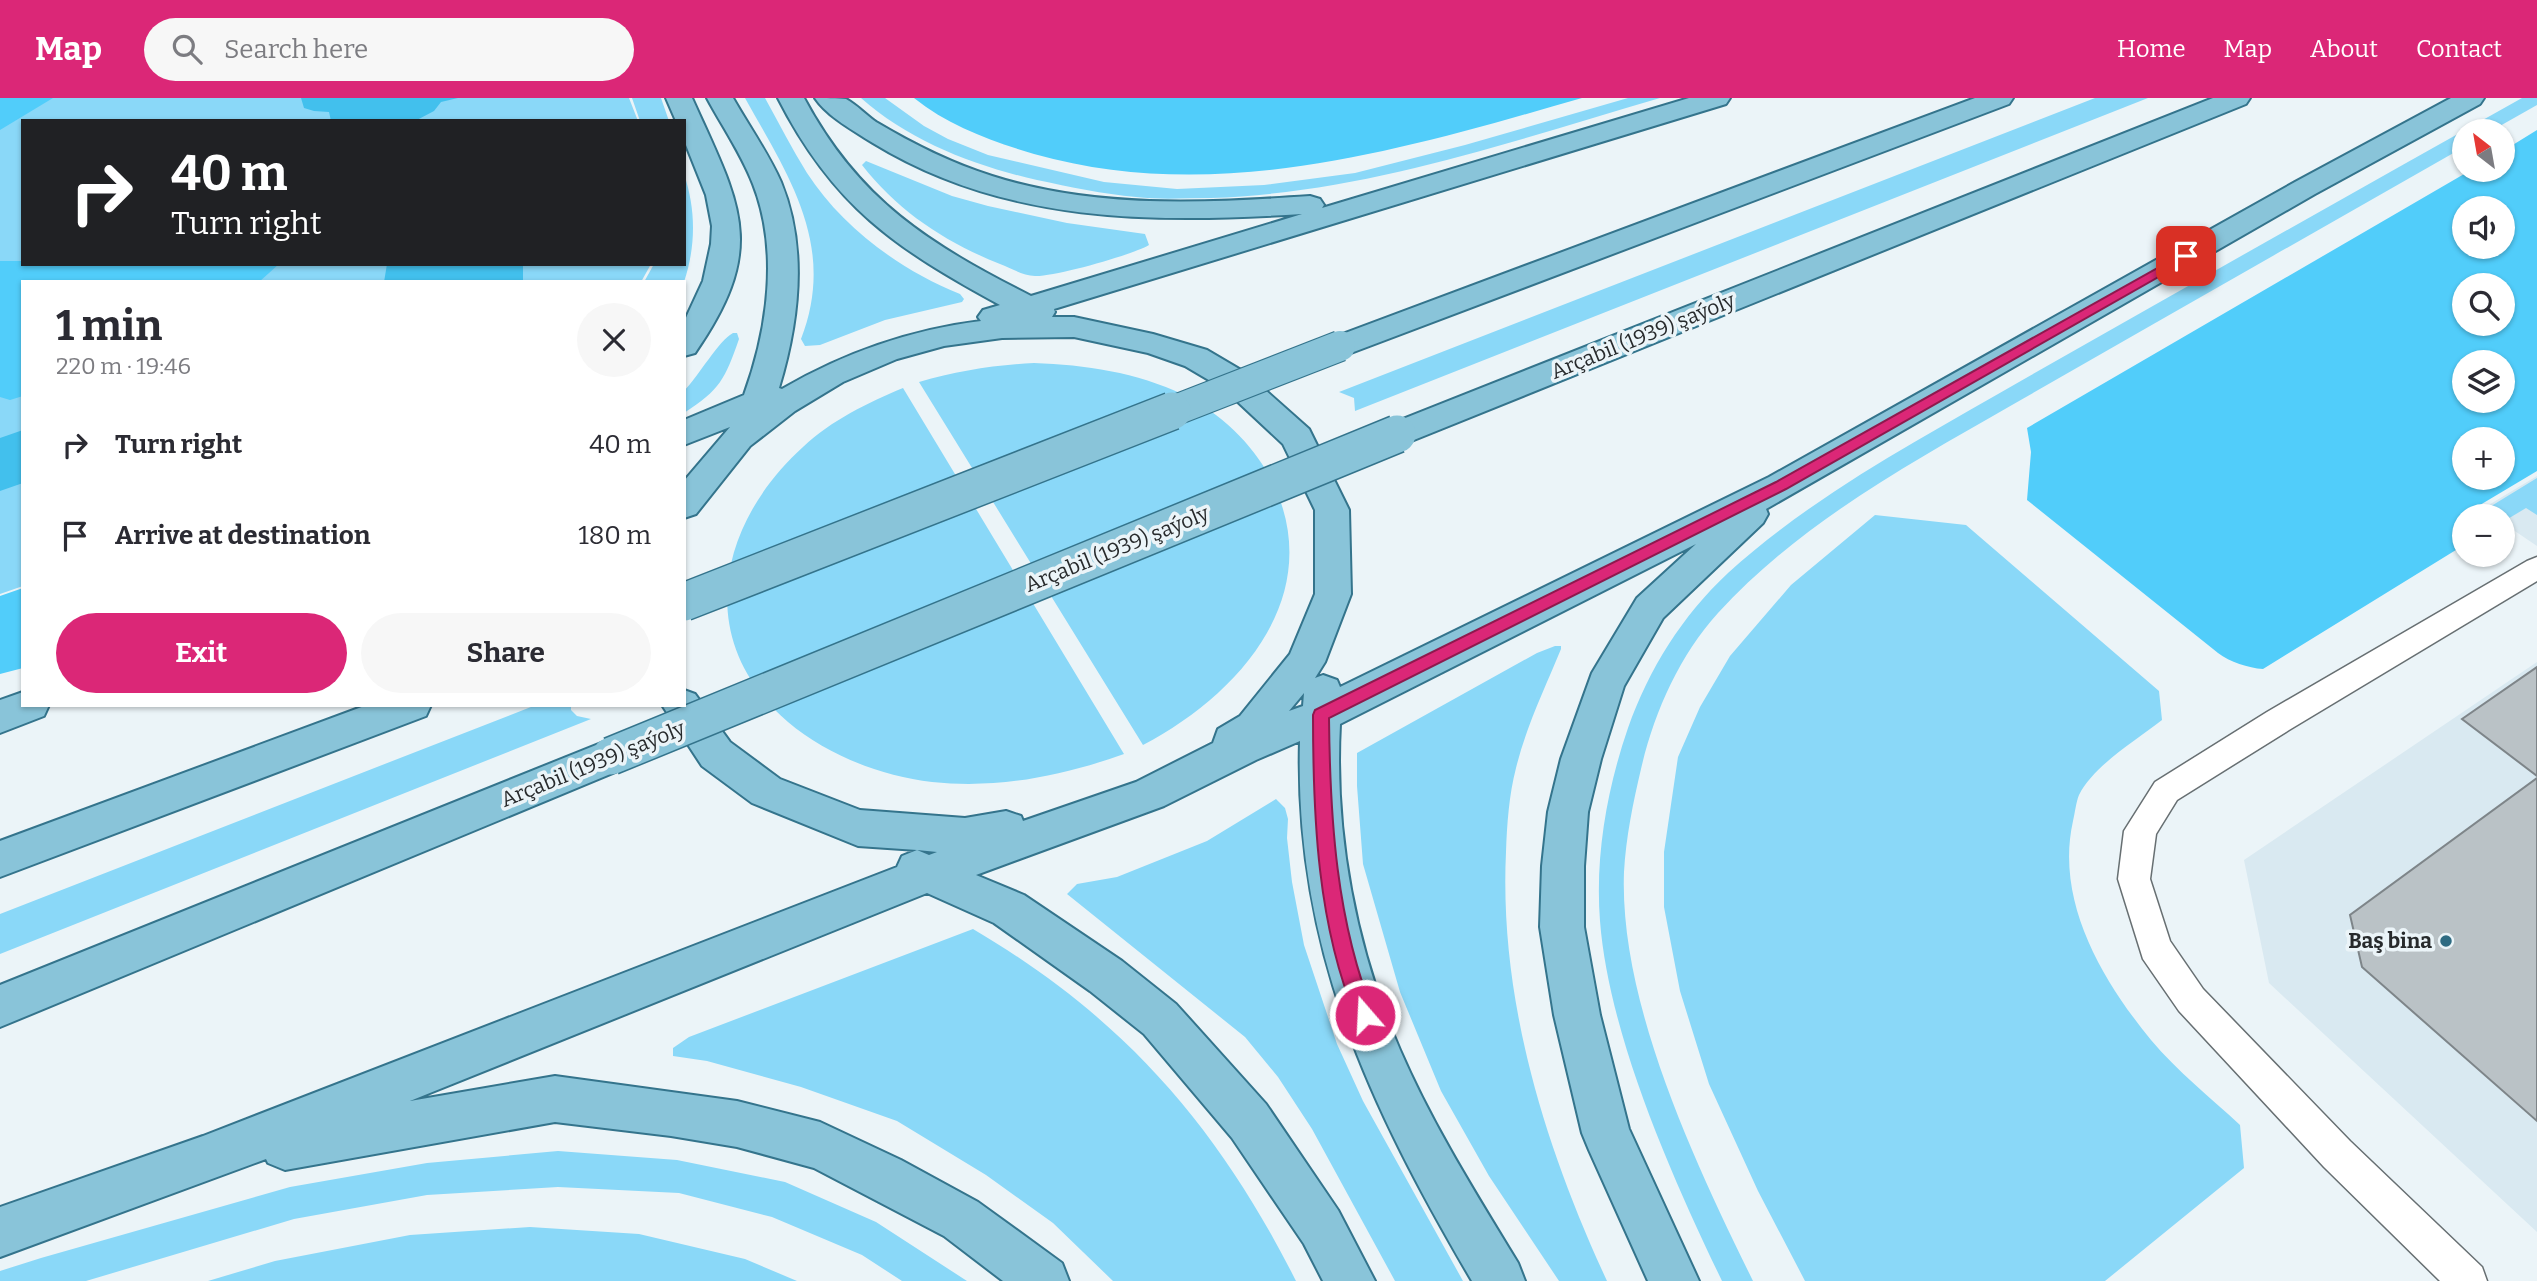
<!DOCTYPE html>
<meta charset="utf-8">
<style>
body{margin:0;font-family:Bitter,serif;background:#f7f7f7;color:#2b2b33;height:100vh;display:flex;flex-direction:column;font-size:26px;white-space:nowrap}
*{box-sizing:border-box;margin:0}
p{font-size:23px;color:#7c7c81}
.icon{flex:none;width:38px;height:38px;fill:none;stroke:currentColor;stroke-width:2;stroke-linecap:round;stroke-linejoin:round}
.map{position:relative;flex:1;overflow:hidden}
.details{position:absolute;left:21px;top:182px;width:665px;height:427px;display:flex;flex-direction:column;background:#fff;border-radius:0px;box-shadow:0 2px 5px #0004}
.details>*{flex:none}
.guide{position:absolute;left:21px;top:21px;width:665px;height:147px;border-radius:0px;box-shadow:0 2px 5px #0004;background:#202124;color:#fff;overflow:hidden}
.needle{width:46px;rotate:329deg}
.fabs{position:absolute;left:2452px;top:21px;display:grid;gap:14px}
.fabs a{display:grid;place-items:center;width:63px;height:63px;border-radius:50%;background:#fff;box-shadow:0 2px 5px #0004;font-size:35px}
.pin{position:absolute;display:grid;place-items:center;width:60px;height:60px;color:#fff;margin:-30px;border-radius:14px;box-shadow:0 4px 10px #0006}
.me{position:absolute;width:77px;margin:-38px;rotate:341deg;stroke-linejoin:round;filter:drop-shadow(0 0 5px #0008)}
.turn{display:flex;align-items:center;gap:24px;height:147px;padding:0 35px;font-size:32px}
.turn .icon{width:91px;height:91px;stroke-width:2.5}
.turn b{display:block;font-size:49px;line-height:60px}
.round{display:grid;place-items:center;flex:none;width:74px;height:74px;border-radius:37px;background:#f7f7f7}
.summary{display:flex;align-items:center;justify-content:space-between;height:119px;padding:0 35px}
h1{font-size:42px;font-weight:700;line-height:52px}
.button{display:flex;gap:14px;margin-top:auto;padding:14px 35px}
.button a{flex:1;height:80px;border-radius:42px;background:#db2777;color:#fff;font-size:28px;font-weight:700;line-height:80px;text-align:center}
.button a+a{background:#f7f7f7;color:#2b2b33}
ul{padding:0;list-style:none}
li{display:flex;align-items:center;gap:21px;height:91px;padding:0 35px}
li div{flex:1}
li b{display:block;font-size:26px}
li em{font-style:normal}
header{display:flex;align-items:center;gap:42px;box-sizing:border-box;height:98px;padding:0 35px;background:#db2777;color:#fff}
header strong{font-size:33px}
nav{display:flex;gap:38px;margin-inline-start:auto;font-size:24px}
.search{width:490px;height:63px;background:#f7f7f7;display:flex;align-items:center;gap:18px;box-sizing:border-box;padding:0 24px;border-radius:38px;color:#7c7c81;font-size:26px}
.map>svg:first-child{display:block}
.built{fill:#d9e9f1}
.green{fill:#8ad8f8}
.forest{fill:#51cdfa;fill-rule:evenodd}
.water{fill:#42c0ed}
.building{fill:#bac2c6;stroke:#7e8589;stroke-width:2}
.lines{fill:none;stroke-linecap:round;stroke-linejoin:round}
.lane-casing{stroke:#676f72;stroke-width:3}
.primary-casing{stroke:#34748c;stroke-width:4}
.lane{fill:#fff;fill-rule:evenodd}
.primary{fill:#89c4d9;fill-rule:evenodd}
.primary-bridge-far1-casing{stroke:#34748c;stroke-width:32;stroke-linecap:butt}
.primary-bridge-casing{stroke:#34748c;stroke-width:40;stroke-linecap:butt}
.primary-bridge-far1{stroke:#89c4d9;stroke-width:30}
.primary-bridge{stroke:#89c4d9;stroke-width:37}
.route{fill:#db2777;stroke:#8e194d;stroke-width:2}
.poi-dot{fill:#2e6b82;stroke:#ebf4f8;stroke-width:2.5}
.labels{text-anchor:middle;stroke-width:7;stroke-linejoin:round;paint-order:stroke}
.street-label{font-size:21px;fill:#272a2c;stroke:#ebf4f8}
.poi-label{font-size:21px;font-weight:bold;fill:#272a2c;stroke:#ebf4f8;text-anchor:end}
</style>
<header>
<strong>Map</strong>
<div class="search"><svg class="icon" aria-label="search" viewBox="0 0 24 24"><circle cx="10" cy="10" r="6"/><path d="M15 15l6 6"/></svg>Search here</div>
<nav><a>Home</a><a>Map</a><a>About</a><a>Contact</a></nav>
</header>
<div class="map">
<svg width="2537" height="1183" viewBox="0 0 2537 1183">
<rect width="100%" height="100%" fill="#ebf4f8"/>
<path class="built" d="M2537 378V448L2503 425 2502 418H2492L2482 411Z
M2537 564V1134L2269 885 2244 762Z"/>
<path class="green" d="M0 0H629L638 23H23V166H651L641 184H23V488L0 496Z
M632 0H661L669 23H640Z
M745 0H765C779 25 792 51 807 75 842 129 900 172 960 196L964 201 962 204 885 222 820 247 805 248 801 241C837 148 789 79 745 0Z
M861 0H885L924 28 948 41 988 57 1104 84 1177 91 1264 87 1355 75 1465 47 1628 0H1660C1513 43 1365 95 1211 100 1186 100 1161 102 1136 99 1103 96 1070 89 1037 82 975 68 909 43 861 0Z
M2095 0H2148L1355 313 1354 300 1339 294Z
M2522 0H2537V7L2491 33H2464V49C2313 135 2162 221 2012 307 1909 366 1799 426 1718 515 1679 558 1654 615 1641 671 1633 705 1626 739 1624 774 1619 905 1696 1067 1753 1183H1722C1672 1079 1609 938 1600 823 1595 758 1607 691 1628 630 1649 571 1682 518 1728 475 1816 395 1924 339 2026 280 2191 186 2356 93 2522 0Z
M866 63 952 98 988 108 1067 125 1145 136 1149 147C1132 157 1054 179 1035 178 1023 178 1011 170 1000 166 945 144 899 114 862 67Z
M684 76C696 112 696 148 684 184H644L654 166H684Z
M733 235H737L739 241C725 281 720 292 684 315V293C698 279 719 242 733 235Z
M1034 265C1086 267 1136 274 1184 297 1220 315 1252 345 1271 381 1329 496 1240 596 1143 647L919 284C957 273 994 267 1034 265Z
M903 290 1124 656C1062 678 999 691 932 684 881 678 827 657 788 624 693 542 718 426 803 349 832 322 867 305 903 290Z
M2537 380V417L2526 410 2506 422 2488 410Z
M1875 417 1966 427 2159 593 2162 622C2137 642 2094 667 2079 697 2076 704 2075 715 2073 723 2055 803 2102 882 2151 942 2177 973 2211 1000 2240 1027L2244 1070 2105 1183H1805L1758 1093 1709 986 1680 893 1664 809V754L1678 659 1700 609 1730 558 1791 487Z
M1555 548H1561V551C1545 590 1526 629 1516 670 1509 697 1507 726 1506 754 1499 902 1545 1049 1607 1183H1559L1489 1078 1441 993 1400 894 1363 766 1357 688V655L1537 555Z
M536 607H571V612L577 618 591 621 0 856V816Z
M1276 701 1285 710 1288 721 1287 740 1292 784 1304 847 1337 946 1363 1003 1463 1183H1395L1312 1031 1278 979 1245 939 1067 796 1077 786 1117 779 1207 743Z
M973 831C1123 919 1218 1028 1296 1183H1113L1053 1125 986 1077 897 1023 801 989 707 963 673 958V950L689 939Z
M558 1053 677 1062 785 1084 876 1124 967 1183H902L862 1157 772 1119 679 1095 558 1089 427 1097 294 1121 86 1183H0V1173L41 1160 290 1089 427 1065Z
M530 1129 639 1136 745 1161 797 1183H208L275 1163 410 1137Z"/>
<path class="forest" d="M0 0H53L0 32Z
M914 0H1582C1405 51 1218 108 1034 56 991 43 949 28 914 0Z
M2537 32V373L2480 407 2495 418H2464V447L2263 571C2248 570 2230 564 2218 555L2027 402 2031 354 2027 330 2471 72H2502L2503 53ZM2464 110H2502V149H2464ZM2464 187H2502V226H2464ZM2464 264H2502V303H2464ZM2464 341H2502V380H2464Z
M0 163H23V166H279L259 184H23V298L10 302 0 299Z
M23 490V570L0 576V498Z"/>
<path class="water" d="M301 0H458L441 4 434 13 415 23H331L329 14 314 13 304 10Z
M387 166H523V184H384Z
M23 332V385L0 393V340Z"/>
<path class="building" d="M2537 569V678L2462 621Z
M2537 680V1023L2362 869 2350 817Z"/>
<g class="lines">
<g class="lane-casing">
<path id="lane" d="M2537 459V483L2289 632 2177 702 2156 736 2150 781 2170 843 2203 891 2350 1043 2482 1169 2487 1183H2440L2324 1069 2179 913 2143 861 2118 781 2124 733 2155 684 2267 614 2527 463Z"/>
</g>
<g class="primary-casing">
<path id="primary" d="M666 0H692C740 107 769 148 695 255L684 258V224L703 183 711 146 712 128 706 97 684 42V23H676Z
M707 0H733C749 28 768 55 781 84 808 150 799 224 779 290L782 291C844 255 909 232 981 223L978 219 983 212 1000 207C895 150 833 108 778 0H804C859 103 929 146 1031 198L1302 116C1153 125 1005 126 873 45 854 33 828 19 815 0 824 0 838 0 846 1 857 7 866 17 876 24 913 46 951 65 992 78 1096 111 1203 105 1310 98L1320 101 1324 107 1322 110 1689 0H1730L1726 6 1054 211 1055 214 1052 219H1074L1153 236 1207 252 1246 275 1309 331 1349 412 1351 496 1325 564 1315 580 1323 577 1337 582 1340 589 1769 379 2295 84 2451 0H2484L2480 6 2315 96 1766 411 1768 416 1763 425 1663 520 1624 588 1601 661 1588 714 1584 768V829L1600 917 1629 1031 1699 1183H1648L1589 1052 1582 1035 1554 917 1540 829 1542 768 1548 714 1561 661 1592 575 1637 500 1696 446 1340 626C1334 736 1356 851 1400 952 1432 1026 1476 1096 1518 1165L1525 1183H1472C1370 1009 1294 850 1300 643L1256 662 1164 708 976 777 1024 797 1122 863 1176 906 1266 1006 1338 1112 1375 1183H1323L1304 1146 1232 1040 1144 936 1090 893 994 825 927 795 410 1003 555 978 737 1003 820 1024 901 1062 978 1104 1062 1165 1069 1183H1003L944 1138 814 1070 737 1049 671 1038 555 1024 285 1072 268 1065 266 1061 0 1159V1109L203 1038 897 769 902 758 917 752 858 748 752 705 702 668 662 607H684V592L695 596 730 644 780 681 860 712 965 720 1006 713 1021 718 1023 723 1136 684 1213 645 1218 631 1240 618 1290 556 1315 496V412L1283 346 1224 291 1185 268 1148 255 1074 239 1002 240 944 248 897 261 843 284 795 313 750 348 696 416 684 420V383L730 329 684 347V322L744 297C768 231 779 152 753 86 741 55 722 28 707 0ZM1304 595 1303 608 1289 613ZM917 752 937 754 929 757Z
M1975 0H2013L2009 6 1351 255 1340 259 1329 255 1324 248 1329 241Z
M2213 0H2250L2246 6 1409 344 1397 348 1385 344 1380 336 1385 328Z
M23 594V607H49L44 618 0 635V602Z
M367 607H431L426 618 0 779V743Z
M611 641 625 646 631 658 625 670 0 929V887Z"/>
</g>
<use href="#lane" class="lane"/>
<use href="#primary" class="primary"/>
<g class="primary-bridge-far1-casing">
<path id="primary-bridge-far1" d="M1168 315 1340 248"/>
</g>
<g class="primary-bridge-casing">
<path id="primary-bridge" d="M684 504 1172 313
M611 658 1397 336"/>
</g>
<use href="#primary-bridge-far1" class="primary-bridge-far1"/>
<use href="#primary-bridge" class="primary-bridge"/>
</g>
<path class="route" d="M2186 154 2192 158 2190 161 1786 391 1329 620C1330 720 1336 823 1374 917L1371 924 1365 926 1358 924C1317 830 1313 717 1313 617L1315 612 1776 384Z"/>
<circle class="poi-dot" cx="2446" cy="843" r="7"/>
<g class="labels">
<g class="street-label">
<text transform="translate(1643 238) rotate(-22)" y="7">Arçabil (1939) şaýoly</text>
<text transform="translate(1117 451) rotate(-22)" y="7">Arçabil (1939) şaýoly</text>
<text transform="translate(593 666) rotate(-22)" y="7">Arçabil (1939) şaýoly</text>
</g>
<g class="poi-label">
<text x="2432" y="850">Baş bina</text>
</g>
</g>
</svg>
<div class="fabs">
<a><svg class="needle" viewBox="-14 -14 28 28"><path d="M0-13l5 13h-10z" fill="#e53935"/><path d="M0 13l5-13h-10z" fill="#7c7c81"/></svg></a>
<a><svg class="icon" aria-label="sound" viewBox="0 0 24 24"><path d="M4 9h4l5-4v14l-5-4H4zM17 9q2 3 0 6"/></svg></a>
<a><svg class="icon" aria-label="search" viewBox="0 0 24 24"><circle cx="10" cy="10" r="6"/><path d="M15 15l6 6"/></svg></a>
<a><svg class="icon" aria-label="layers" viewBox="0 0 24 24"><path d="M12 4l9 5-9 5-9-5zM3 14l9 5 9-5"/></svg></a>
<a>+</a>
<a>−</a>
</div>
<div class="pin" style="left:2186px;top:158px;background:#d93025"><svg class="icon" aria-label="arrive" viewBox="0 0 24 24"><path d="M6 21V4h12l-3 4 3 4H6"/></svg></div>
<svg class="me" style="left:1365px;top:917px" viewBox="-20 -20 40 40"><circle r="17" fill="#db2777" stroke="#fff" stroke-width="3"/><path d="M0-11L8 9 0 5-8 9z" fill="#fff"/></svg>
<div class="guide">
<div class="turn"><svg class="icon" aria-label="right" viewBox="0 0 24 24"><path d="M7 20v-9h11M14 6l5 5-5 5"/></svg><div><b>40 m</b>Turn right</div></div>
</div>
<section class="details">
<div class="summary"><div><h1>1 min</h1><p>220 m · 19:46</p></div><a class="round"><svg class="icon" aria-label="close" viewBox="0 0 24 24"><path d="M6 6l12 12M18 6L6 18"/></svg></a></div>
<ul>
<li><svg class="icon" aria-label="right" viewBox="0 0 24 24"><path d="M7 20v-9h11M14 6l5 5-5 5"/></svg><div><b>Turn right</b></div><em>40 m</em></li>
<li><svg class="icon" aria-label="arrive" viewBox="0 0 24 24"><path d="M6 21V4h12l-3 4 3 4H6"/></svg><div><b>Arrive at destination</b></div><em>180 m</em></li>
</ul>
<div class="button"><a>Exit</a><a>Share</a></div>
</section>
</div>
